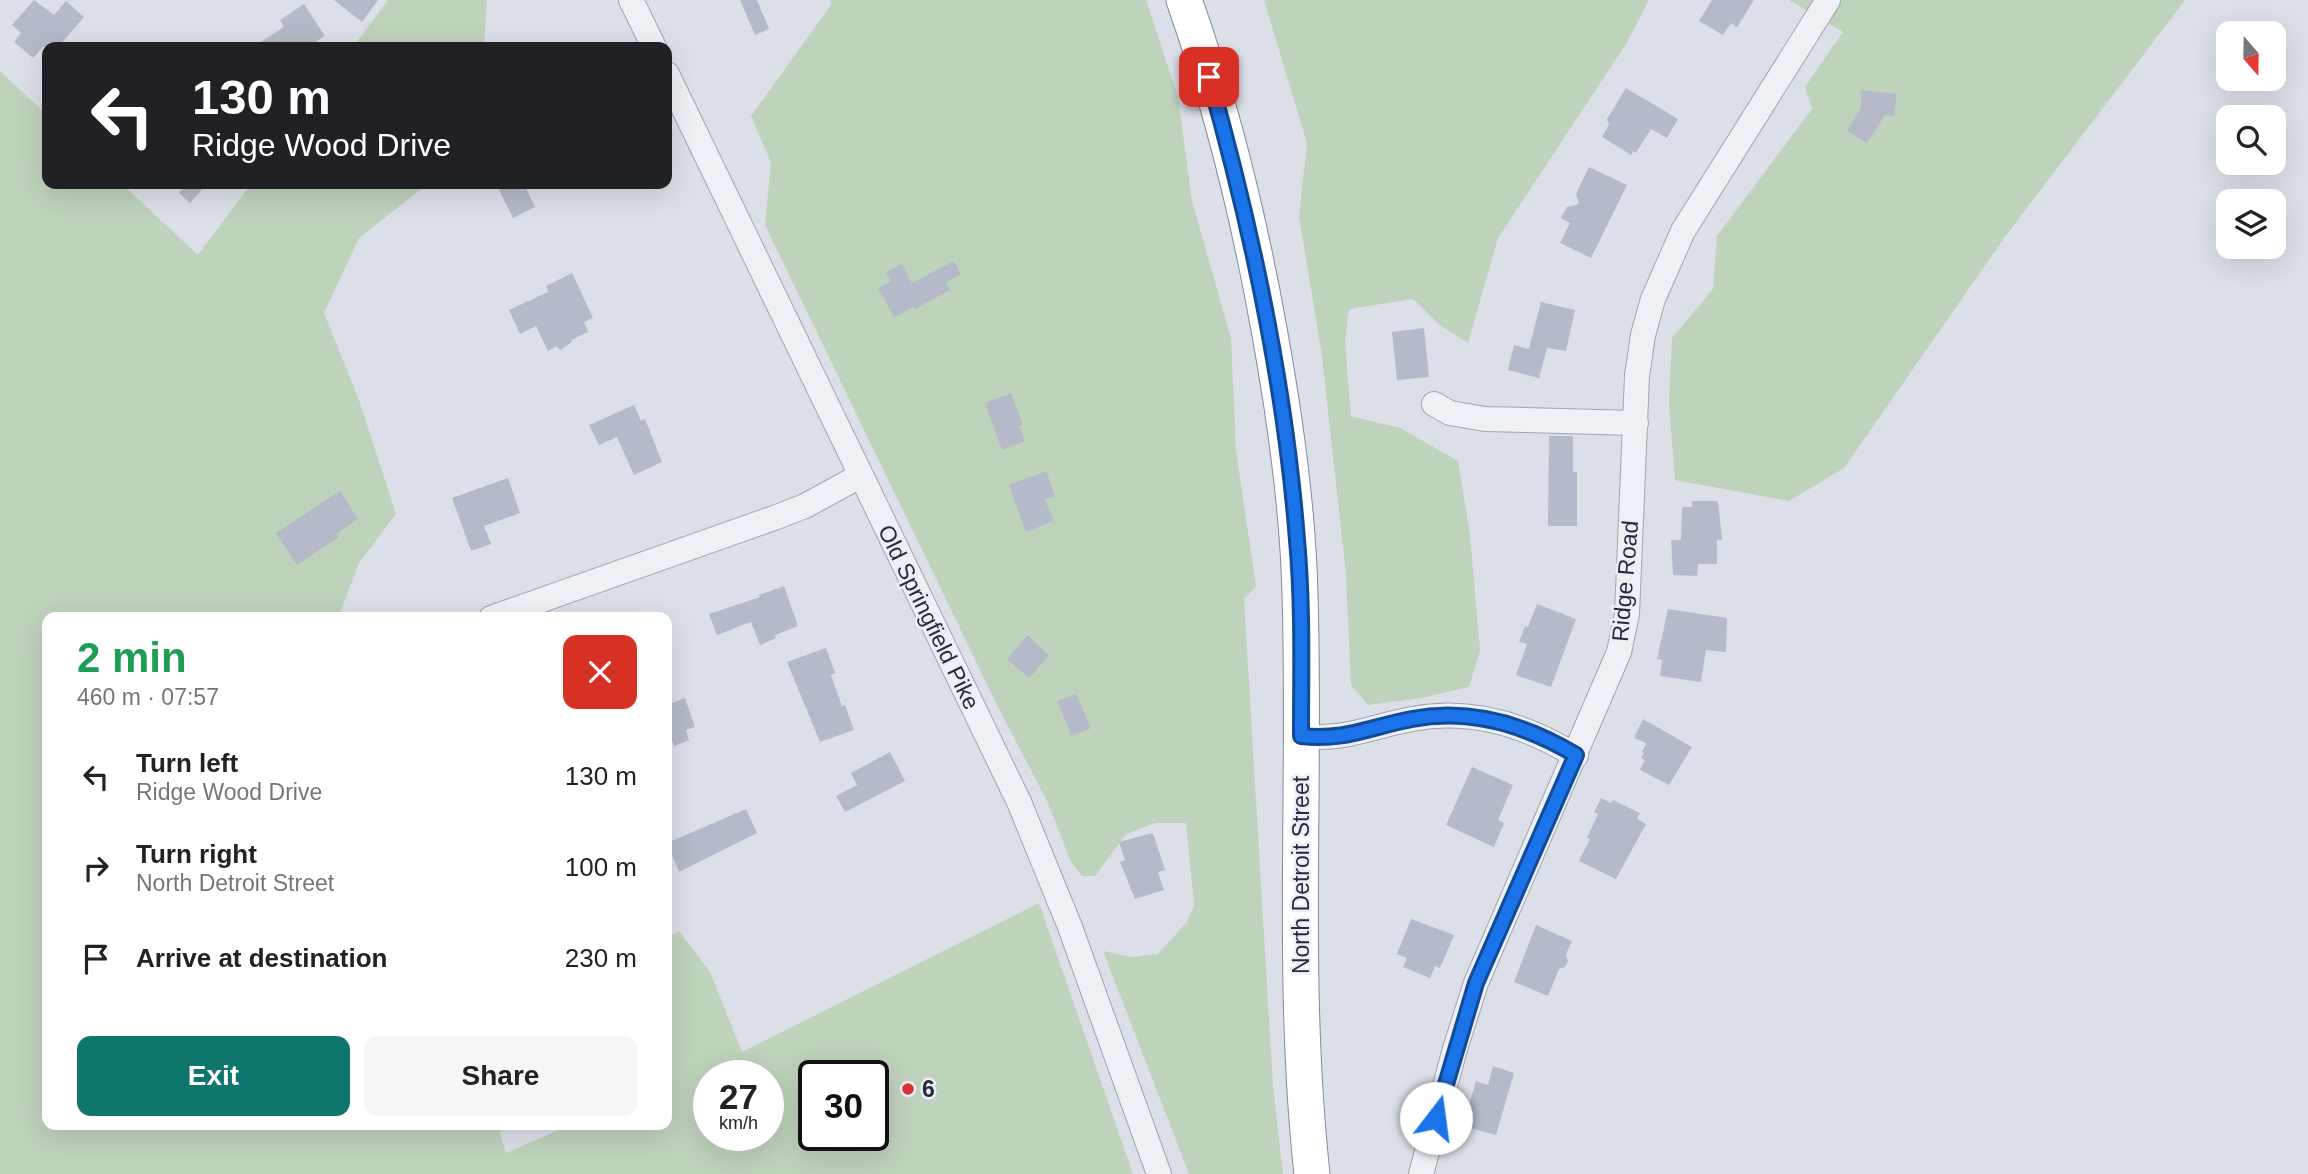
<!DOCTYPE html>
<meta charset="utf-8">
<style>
body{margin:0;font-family:Arial,sans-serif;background:#f6f6f6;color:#222;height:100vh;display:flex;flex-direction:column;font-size:26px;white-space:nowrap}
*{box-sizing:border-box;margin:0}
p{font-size:23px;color:#767676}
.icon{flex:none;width:38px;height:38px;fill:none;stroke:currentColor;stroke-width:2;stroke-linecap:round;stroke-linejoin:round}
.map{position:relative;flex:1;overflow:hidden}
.details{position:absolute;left:42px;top:612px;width:630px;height:518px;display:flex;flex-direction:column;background:#fff;border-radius:14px;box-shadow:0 7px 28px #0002}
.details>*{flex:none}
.guide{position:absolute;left:42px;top:42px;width:630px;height:147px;border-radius:14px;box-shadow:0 7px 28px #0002;background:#202124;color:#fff;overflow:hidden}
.needle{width:46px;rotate:160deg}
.tools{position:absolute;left:2216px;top:21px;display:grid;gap:14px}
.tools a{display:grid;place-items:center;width:70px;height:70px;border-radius:14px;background:#fff;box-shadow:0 7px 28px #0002;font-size:35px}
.speed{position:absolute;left:693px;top:1060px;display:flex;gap:14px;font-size:35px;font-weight:700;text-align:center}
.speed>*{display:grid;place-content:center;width:91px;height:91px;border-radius:50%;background:#fff;box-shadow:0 7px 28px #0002;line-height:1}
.speed small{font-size:18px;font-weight:400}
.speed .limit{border:4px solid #111;border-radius:10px;background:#fff;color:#111}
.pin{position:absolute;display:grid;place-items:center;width:60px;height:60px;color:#fff;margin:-30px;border-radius:14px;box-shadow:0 4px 10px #0006}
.me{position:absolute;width:77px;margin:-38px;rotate:15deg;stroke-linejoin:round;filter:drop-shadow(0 0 5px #0008)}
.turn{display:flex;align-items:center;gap:24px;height:147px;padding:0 35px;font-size:32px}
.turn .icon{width:91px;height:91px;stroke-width:2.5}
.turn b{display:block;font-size:49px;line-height:60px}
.round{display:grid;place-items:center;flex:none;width:74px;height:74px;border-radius:14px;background:#f6f6f6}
.summary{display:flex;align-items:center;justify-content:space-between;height:119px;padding:0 35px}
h1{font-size:42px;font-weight:700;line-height:52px;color:#1e9e55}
.cta{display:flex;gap:14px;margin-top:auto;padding:14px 35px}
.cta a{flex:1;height:80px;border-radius:14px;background:#0f766e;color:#fff;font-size:28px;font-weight:700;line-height:80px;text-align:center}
.cta a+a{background:#f6f6f6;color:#222}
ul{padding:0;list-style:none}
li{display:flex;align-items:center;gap:21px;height:91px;padding:0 35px}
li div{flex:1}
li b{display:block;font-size:26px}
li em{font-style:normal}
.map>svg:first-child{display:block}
.green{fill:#bfd2bc;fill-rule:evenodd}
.building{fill:#b5bac8}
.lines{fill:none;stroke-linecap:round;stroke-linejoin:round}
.minor-casing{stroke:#a0a5b1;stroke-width:26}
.highway-casing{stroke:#818a9f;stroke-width:37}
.minor{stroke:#eef0f5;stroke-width:24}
.highway{stroke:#fff;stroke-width:35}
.route-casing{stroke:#114b97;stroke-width:18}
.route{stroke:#1a73e8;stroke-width:12}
.poi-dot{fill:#da323c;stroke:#ebeef5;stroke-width:2.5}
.labels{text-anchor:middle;stroke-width:5;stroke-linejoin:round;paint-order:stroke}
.street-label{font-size:23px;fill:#242b3f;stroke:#ebeef5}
.poi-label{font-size:23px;font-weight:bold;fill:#242b3f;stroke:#ebeef5;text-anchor:start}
</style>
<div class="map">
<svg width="2308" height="1174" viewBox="0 0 2308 1174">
<rect width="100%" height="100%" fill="#dbdfe7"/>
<path class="green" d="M388 0H487L484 47H353Z
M831 0H1146L1178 97 1192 201 1231 338 1236 450 1256 587 1244 599 1273 1086 1283 1174H1189L1103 951 1132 957 1158 954 1187 922 1194 905 1186 823H1155L1126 834 1095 876H1082L1071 862 1047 801 997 705 765 225 771 163 751 116 831 5Z
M1264 0H1649L1626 44 1498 238 1468 343 1441 326 1413 299 1349 309 1345 343 1351 416 1400 428 1458 461 1470 535 1480 651 1469 687 1422 698 1368 705 1351 685 1346 575 1322 356 1299 216 1307 143Z
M1789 0H2185L2007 234 1844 468 1789 501 1675 480 1669 404 1672 338 1713 289 1717 236 1812 109 1805 87 1843 32Z
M0 71 47 115V184H122L198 255 251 184H428L359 238 324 313 359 400 396 514 359 563 338 618H47V1125H502L500 1134 506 1153 570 1125H667V939L679 931 710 972 742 1052 1039 903 1133 1174H0ZM709 1076H768V1136H709ZM814 1076H873V1136H814Z"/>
<path class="building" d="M34 0 54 15 66 1 84 17 58 47H43L33 58 14 42 21 33 12 25Z
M334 0H378L362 22Z
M740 0H757L769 29 755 35Z
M1712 0H1754L1737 27 1731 23 1723 35 1699 21Z
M304 4 325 36 307 47H253L284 27 280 20Z
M1626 88 1678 119 1667 138 1651 129 1636 153 1633 151 1631 155 1602 137 1609 125 1607 119Z
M1861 90 1897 94 1894 116 1885 115 1867 143 1847 131 1861 108Z
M1589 167 1627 185 1591 258 1560 243 1570 223 1561 218 1567 207 1579 204 1576 194Z
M187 184H207L190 203 179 193Z
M496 184H524L535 207 513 218Z
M954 261 961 274 946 282 950 290 915 309 914 307 894 317 878 288 891 281 886 272 902 264 912 283Z
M572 273 593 318 584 322 588 332 571 340 572 342 560 350 556 346 548 351 536 326 520 334 509 310 548 292 546 286Z
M1541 302 1575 310 1566 351 1547 348 1539 378 1508 370 1514 345 1529 349Z
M1424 328 1429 377 1397 380 1392 332Z
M1011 393 1023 425 1019 426 1025 441 1002 450 985 403Z
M634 405 641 421 645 419 662 462 634 475 617 437 599 445 589 425Z
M1549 436H1573V472H1577V526H1548Z
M1046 471 1055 496 1045 500 1054 521 1026 532 1009 485Z
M508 478 520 513 484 526 491 544 471 551 452 498Z
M340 491 358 519 336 534 339 537 297 565 276 533Z
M1692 501H1718L1722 540H1717V564H1698L1697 576 1673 575 1671 540H1681L1682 507H1692Z
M784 586 798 626 775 635 776 638 760 645 751 622 717 635 709 614 760 597 759 595Z
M1537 604 1576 619 1551 687 1516 675 1527 644 1519 642 1525 626 1528 627Z
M1668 609 1727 618 1726 652 1706 650 1701 682 1660 676 1662 660 1657 659Z
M1028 635 1049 655 1029 678 1007 659Z
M826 648 835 673 831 675 842 706 845 705 854 730 820 742 787 662Z
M1076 694 1091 728 1072 736 1057 701Z
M685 698 695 727 686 730 689 740 674 746 670 735 667 736V705Z
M1643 719 1692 747 1669 785 1640 770 1645 760 1641 758 1644 753 1642 752 1646 743 1634 738Z
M890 752 905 781 845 812 836 796 857 785 851 773Z
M1472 767 1513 785 1498 820 1504 823 1494 847 1446 825Z
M1601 798 1611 803 1613 800 1640 813 1637 819 1646 824 1616 879 1579 861 1590 839 1587 838 1598 814 1594 812Z
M746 809 757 833 679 872 667 843Z
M1153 833 1165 870 1158 872 1164 890 1135 899 1120 862 1125 860 1119 842Z
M1411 919 1454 935 1440 968 1435 966 1430 978 1403 967 1407 958 1397 954Z
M1536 925 1572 941 1566 954 1568 961 1565 967 1559 969 1548 996 1514 982Z
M1493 1066 1514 1073 1496 1135 1463 1126 1476 1081 1488 1085Z"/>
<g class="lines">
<g class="minor-casing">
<path id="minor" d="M631 0 654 47
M667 74 1019 802 1070 927 1159 1174
M1434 404 1450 413 1485 419 1636 423
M491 618 774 518 805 506 860 476
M1301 736C1346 741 1369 727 1412 719 1470 708 1526 725 1576 756
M1421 1174 1455 1049 1476 983 1619 652 1627 614 1637 376 1643 335 1653 299 1683 231 1828 0"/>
</g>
<g class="highway-casing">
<path id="highway" d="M1184 0C1222 107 1249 218 1269 329 1285 417 1298 506 1300 595 1306 788 1291 982 1312 1174"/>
</g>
<use href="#minor" class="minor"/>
<use href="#highway" class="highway"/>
</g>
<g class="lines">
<g class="route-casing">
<path id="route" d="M1209 77C1252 229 1285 383 1297 540 1303 605 1301 671 1301 736 1346 741 1369 727 1412 719 1470 708 1526 725 1576 755L1476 983 1436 1118"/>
</g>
<use href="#route" class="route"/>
</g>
<circle class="poi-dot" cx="908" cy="1089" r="7"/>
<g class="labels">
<g class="street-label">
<text transform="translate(1625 581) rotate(-85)" y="8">Ridge Road</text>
<text transform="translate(929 617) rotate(64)" y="8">Old Springfield Pike</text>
<text transform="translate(1301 875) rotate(-90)" y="8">North Detroit Street</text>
</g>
<g class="poi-label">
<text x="922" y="1097">6</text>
</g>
</g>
</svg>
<div class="tools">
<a><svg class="needle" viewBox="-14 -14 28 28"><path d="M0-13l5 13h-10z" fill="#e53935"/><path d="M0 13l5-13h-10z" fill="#767676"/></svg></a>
<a><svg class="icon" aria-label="search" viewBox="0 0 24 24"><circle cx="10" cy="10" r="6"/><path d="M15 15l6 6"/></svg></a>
<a><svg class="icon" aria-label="layers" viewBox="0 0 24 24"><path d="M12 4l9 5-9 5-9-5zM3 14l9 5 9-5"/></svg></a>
</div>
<div class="speed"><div>27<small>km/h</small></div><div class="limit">30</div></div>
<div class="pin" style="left:1209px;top:77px;background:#d93025"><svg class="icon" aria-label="arrive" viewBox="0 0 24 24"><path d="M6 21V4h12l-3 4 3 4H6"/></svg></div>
<svg class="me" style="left:1436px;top:1118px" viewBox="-20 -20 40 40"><circle r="19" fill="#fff"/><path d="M0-13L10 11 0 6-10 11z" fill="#1a73e8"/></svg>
<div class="guide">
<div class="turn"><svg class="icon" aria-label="left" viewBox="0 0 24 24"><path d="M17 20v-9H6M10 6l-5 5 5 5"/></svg><div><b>130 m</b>Ridge Wood Drive</div></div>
</div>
<section class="details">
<div class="summary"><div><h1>2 min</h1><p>460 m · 07:57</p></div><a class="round" style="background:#d93025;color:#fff"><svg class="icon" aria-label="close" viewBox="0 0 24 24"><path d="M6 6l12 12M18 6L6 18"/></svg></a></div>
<ul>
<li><svg class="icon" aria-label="left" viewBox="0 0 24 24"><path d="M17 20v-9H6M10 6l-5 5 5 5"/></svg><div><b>Turn left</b><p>Ridge Wood Drive</p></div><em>130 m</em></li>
<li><svg class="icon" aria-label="right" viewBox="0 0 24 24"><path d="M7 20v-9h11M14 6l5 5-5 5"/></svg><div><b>Turn right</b><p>North Detroit Street</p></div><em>100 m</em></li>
<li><svg class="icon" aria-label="arrive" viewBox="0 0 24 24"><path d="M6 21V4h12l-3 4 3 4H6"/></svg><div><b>Arrive at destination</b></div><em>230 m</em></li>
</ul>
<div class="cta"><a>Exit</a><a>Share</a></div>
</section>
</div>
